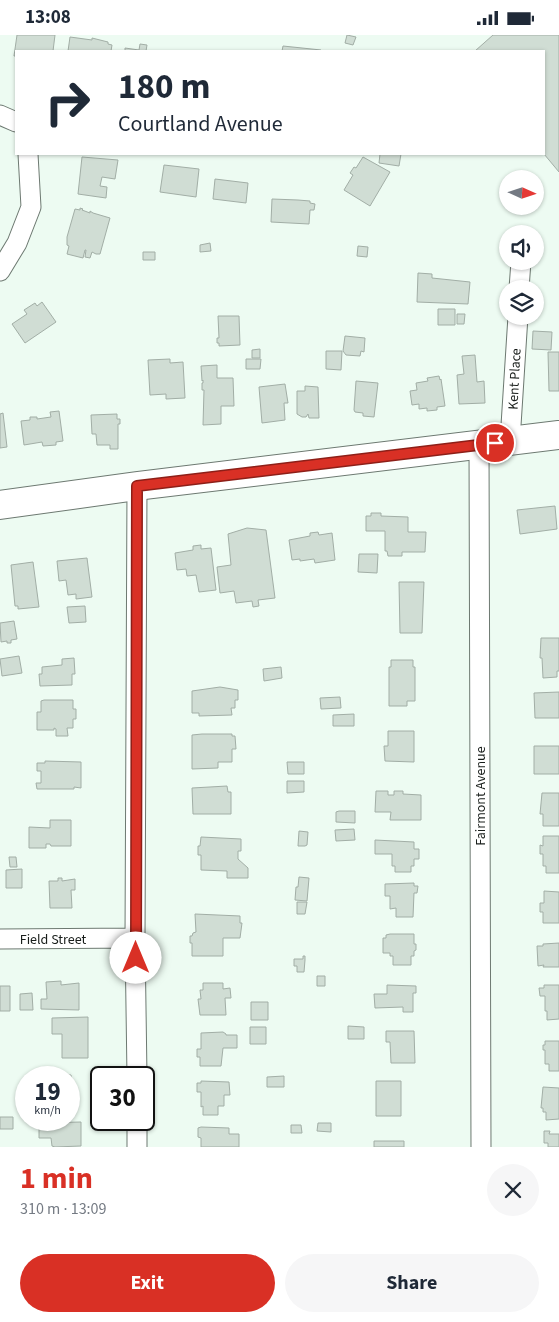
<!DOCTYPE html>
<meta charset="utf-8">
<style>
body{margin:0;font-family:"Source Sans 3",sans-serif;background:#f6f6f7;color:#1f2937;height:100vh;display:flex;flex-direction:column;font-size:19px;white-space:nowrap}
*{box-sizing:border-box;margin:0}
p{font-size:16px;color:#747a83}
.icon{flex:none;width:28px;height:28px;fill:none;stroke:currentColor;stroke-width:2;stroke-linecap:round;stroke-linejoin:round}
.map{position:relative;height:1112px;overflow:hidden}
.details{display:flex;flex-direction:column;background:#fff;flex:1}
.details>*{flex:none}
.top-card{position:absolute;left:15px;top:15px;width:530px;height:105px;border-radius:0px;box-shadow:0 1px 4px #0004;background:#fff;color:#1f2937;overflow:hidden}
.needle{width:32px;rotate:93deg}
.fabs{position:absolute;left:499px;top:135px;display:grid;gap:10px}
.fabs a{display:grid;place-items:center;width:45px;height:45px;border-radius:50%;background:#fff;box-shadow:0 1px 4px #0004;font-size:25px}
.speed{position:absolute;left:15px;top:1031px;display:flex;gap:10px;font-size:25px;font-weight:700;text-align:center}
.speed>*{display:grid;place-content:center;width:65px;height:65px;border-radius:50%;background:#fff;box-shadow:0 1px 4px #0004;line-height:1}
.speed small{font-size:12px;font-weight:400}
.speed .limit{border:2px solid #111;border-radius:8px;background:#fff;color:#111}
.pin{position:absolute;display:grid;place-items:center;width:42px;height:42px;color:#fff;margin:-21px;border:2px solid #fff;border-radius:50%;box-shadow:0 1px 5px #0007}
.me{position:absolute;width:55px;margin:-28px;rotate:0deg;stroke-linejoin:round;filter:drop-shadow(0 0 4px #0008)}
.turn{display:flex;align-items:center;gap:18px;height:105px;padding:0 20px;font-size:22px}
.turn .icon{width:65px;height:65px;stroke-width:2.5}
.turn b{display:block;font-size:35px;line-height:42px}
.round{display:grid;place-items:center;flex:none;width:52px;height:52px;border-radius:26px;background:#f6f6f7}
.summary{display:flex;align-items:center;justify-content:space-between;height:85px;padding:0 20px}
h1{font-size:30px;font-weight:700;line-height:38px;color:#d93025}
.cta{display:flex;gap:10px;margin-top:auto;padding:10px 20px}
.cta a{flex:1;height:58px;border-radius:30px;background:#d93025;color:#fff;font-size:20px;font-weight:700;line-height:58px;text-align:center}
.cta a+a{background:#f6f6f7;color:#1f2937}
.status{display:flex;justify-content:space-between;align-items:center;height:35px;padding:0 25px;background:#fff;direction:ltr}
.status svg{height:14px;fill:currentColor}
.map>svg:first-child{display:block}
.building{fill:#d0ddd4;stroke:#a2aea6}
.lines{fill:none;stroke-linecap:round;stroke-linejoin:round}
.street-casing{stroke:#6d7971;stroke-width:21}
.primary-casing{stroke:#6d7971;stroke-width:30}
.street{stroke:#fff;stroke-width:19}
.primary{stroke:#fff;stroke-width:28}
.route-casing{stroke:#8d1f18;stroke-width:12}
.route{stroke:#d93025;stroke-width:9}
.labels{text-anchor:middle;stroke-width:4;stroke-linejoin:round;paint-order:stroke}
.street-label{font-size:14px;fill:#181d1a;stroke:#fff}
</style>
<div class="status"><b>13:08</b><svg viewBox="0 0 49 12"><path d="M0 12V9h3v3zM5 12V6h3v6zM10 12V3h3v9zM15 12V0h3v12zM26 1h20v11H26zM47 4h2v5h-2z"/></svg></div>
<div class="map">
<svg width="559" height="1112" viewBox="0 0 559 1112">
<rect width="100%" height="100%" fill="#edfbf2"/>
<path class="building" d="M17 0H55L53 16H16V21H14Z
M347 0 356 2 353 10 345 8Z
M493 0H559V137L544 119V16H475Z
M70 2 92 5V3L108 7V9L112 10 111 16H68Z
M140 9 147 10 146 16H148H125V13L139 15Z
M283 11 321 15V16H282Z
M380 119H401L399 131 379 128Z
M82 122 118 125 115 144 102 142 100 151 107 152 106 163 78 159Z
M363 122 390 137 370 171 344 155 353 140 350 138 354 132 356 133Z
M164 130 199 134 196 162 160 157Z
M215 144 248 148 246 168 213 164Z
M272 164 298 165 310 166V168L315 169 314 175H310L309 189 271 187Z
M80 173 83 174 82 175 90 178V176L93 178 110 183 100 219H96L92 217 90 223 85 222 86 215H85L83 223 67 219 69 211 67 210V202L75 174 80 175Z
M210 208 211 216 200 217V210Z
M358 211 368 212 367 222 357 221Z
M143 217H155V225H143Z
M418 238 432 239V243L470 247 468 269 417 267Z
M42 267 56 287 25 308 12 289 27 279 24 275 35 268 37 271Z
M438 274H455V290H438Z
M457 279H465L464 289H457Z
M218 281H239L240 310 219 311V308H217V303H219Z
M533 296 552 297 551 315 532 314Z
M345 301 365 303 364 317 361 316 360 321 346 320 343 316Z
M260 314V323H252V315Z
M326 316H342L341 335 326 334Z
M548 317H559V356H549Z
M475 320 477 347 484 346 485 368 459 369 457 340 464 339 462 321Z
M170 324V328L183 327 185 363 166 364V359L150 360 148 325Z
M246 324H261L260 334H246Z
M217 330V343H233L234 371H221V389L203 390 204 355H202V348H203V345L202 346 201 331Z
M439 341 440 345 441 344 445 371 437 372V375L427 376V373L419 374V369L412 370 410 356 417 355 416 348 428 346 427 343Z
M356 346 378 348 374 382 363 381V378L355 377 354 375Z
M285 349 288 368H284L285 385 262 388 259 352Z
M305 351 318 352 319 383H309L308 379 306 382H302L297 379V356H305Z
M59 376 63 406 56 407V410L43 411 42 407 24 410 21 386 30 385V382H37V384L51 382 50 377Z
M3 378 7 412 0 413V379Z
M117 379V384H120V389H118V414H110V410H97L96 399H92L91 380Z
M555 471 557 494 520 499 517 475Z
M371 478H381V481L408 482V497H426L425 517H402V521H388L387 516H385V496H366V481H371Z
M247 493 266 495 275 563 258 565 259 571 253 572 252 566 236 568 234 556 220 558 217 532 231 530 228 499Z
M318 497 319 500 332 498 335 525 315 528 314 524 300 526V524L292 525 289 505 310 501V498Z
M201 510V514L211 513 216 555 199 557 196 540 187 541 186 534 177 535 175 518 193 515V511Z
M359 519H378L377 538 358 537Z
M87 523 92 562 76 564V559L68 560 66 545 59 546 57 526Z
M33 527 39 572 18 574V571H15L11 530Z
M399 547H424L422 598H400Z
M85 571 86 587 69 588 67 572Z
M14 586 17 604 11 605V608H7V606L1 607 0 588Z
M541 603H559V636H557V642L543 643 542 623H540Z
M19 621 22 638 2 641 0 624Z
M74 623 75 639H72V650L40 651 39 639H42V632L62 630V624Z
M391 625H413V632H415V666H407V671H389V632H391Z
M281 632 282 643 264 646 263 634Z
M220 652 238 655V665H235V673H231L232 680 199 681V678H192V656Z
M559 657V683H535L534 658Z
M340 662 341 673 321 674 320 663Z
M44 665H73V674H76V684H73V693H67L68 701H56V694L54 693V695H37V677H41V666Z
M354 679V691H333V680Z
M388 696H414V727L385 726 384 711H388Z
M202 699H232V701H235L236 714H232V727H218V733L192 734V700Z
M534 711H559V739H534Z
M45 726 81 727V753L74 752V754H37L36 748H41V736H37V728H45Z
M287 727H304V739H288Z
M287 746H304V757L287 758Z
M227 751 228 757H231V779H193L192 753Z
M376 756H388V760H394V756H403V759L421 760V785H390L391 777H375Z
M542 758H559V791H543V779H540Z
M339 776H355V788L336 787V777Z
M50 785H71V811H51L50 809H46V813H29V792L50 793Z
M354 794 355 805 336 806 335 795Z
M299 796 308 797 307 810 305 811H298Z
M543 801H559V838H546V831H543V819H540V810L543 811Z
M201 802 241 804V816H238V824L248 833V843H227V836L201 835V820H198V811H200Z
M375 805 414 807V814H419V824H414V831H411V837H395V831H392V819H375Z
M9 822H16L17 832H10Z
M22 834V853H6V835Z
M299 842 309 843 307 866 295 865 296 852H298Z
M58 843H62V846L75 844V855H71L72 873H50L49 846H58Z
M414 848V851H418L417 858H414L413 882H396V873L390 874V861H385V849Z
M544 856 559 857V888H543V877H540V868H544Z
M297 867H307L305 879H297Z
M195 879 240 881V888H242L240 903H223V921H192V908H190V901H192L193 898 196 897Z
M390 899H414V909H416V915L414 916V921H411V930H393V921H390V918H383V903H386V900Z
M559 908V932H543L544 930 538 931 537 911H543V909Z
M303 921H305V925L304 937H297V931H294V924H303Z
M317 941H325V951H317Z
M61 946V950L79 948V975L41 974V964H47L46 947Z
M203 948H223V954L230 953 231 963H225L226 980H200L198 964H201L200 955H203Z
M387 950 416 951V958H413V977H403V972L375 973 374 959H387Z
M544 950H559V984L547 985V976H545V961H540L539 953H544Z
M0 951H10V976H0Z
M32 958 33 975H20V959Z
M251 967H268V985H251Z
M88 982V1023H62V999H52V983Z
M348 991 364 992V1004H348Z
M250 992H266V1009H250Z
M386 996H414L415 1028H391L390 1007H386Z
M223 997 226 999V1000H237V1013H223L221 1031H200V1022H197V1014H201V998Z
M545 1006H559V1036H549V1029H545V1015H543V1010H545Z
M57 1040H71L72 1059H75V1065H72V1076H69V1042H57Z
M284 1041V1052H267V1042Z
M201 1046 229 1047 230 1060H224V1071H218V1080H203V1071L201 1072V1057H197V1048H201Z
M376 1046H401V1081H376Z
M543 1052 559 1053V1084L546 1085V1077H543V1073H541Z
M0 1082H13V1094H0Z
M81 1087V1111L55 1112 52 1111 51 1103H39V1088Z
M318 1088H331V1097L317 1096Z
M291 1090H301L302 1098H291Z
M201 1092 229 1093V1099H239V1112H201V1103L198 1102V1093Z
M544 1096H550L549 1099H559V1112H548V1108H544Z
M374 1106H404V1112H374Z"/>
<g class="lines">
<g class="street-casing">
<path id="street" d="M0 80 16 87
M0 236 17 208 31 172 28 119
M519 254 521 226
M510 406 518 281
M479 409 481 1112
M0 904 135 903
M137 1042 135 903 137 451
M137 1085V1112"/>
</g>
<g class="primary-casing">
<path id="primary" d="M0 470 137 451 559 400"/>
</g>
<use href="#street" class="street"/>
<use href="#primary" class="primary"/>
</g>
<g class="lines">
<g class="route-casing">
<path id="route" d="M136 923 137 451 495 408"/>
</g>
<use href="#route" class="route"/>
</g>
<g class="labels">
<g class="street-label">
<text transform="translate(514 344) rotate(-87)" y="5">Kent Place</text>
<text transform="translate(480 761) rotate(-90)" y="5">Fairmont Avenue</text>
<text x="53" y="909">Field Street</text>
</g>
</g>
</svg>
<div class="fabs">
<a><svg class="needle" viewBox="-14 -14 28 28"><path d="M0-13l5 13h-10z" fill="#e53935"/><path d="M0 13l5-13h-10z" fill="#747a83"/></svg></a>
<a><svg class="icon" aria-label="sound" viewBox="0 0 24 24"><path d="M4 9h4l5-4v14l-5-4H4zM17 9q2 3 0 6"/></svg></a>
<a><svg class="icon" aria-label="layers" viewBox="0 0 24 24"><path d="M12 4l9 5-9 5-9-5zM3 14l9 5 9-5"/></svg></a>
</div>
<div class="speed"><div>19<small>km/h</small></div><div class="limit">30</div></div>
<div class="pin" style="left:495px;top:408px;background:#d93025"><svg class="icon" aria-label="arrive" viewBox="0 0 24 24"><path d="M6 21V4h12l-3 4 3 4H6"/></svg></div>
<svg class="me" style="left:136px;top:923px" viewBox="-20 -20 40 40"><circle r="19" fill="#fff"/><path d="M0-13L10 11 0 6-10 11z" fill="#d93025"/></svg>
<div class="top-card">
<div class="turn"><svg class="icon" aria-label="right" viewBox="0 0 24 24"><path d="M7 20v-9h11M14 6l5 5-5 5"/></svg><div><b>180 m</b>Courtland Avenue</div></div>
</div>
</div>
<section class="details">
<div class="summary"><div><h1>1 min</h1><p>310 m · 13:09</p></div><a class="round"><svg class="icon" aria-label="close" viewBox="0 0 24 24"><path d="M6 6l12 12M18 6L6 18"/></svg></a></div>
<div class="cta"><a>Exit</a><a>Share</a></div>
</section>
